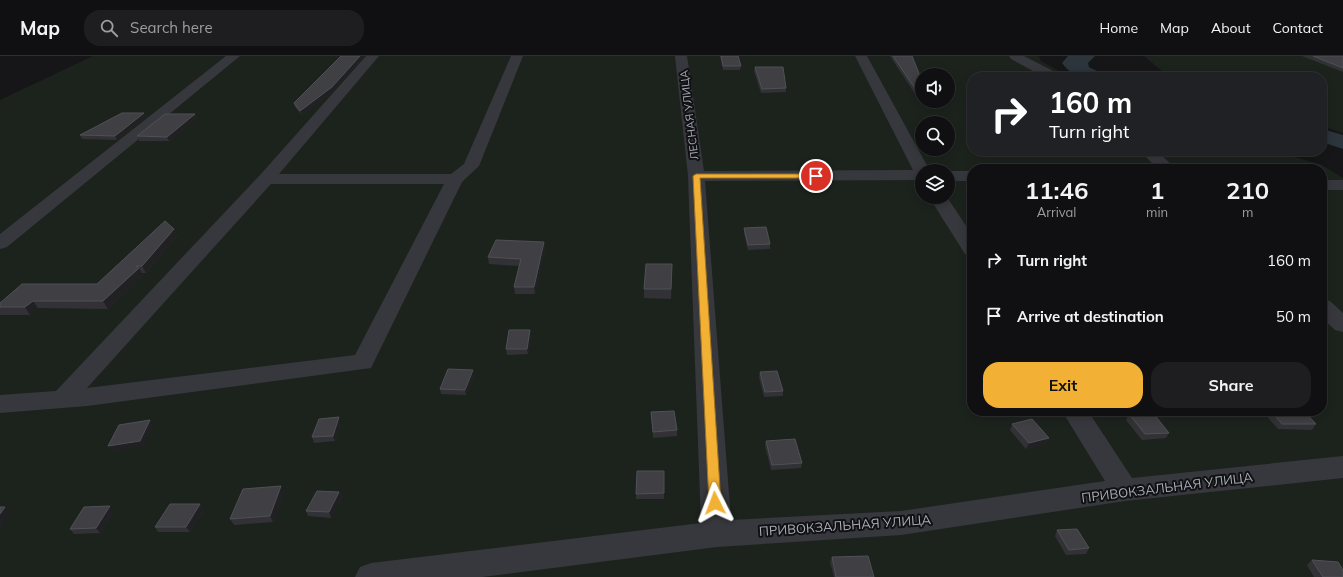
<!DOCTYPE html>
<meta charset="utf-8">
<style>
body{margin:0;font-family:Mulish,sans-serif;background:#1e1e20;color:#f1f3f6;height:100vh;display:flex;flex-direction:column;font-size:15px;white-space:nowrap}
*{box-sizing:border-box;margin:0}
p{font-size:13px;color:#9c9d9f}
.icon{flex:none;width:22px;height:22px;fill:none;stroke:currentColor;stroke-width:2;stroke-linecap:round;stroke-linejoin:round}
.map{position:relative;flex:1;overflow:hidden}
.details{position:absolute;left:967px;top:108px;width:360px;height:252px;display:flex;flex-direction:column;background:#101012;border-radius:16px;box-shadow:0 2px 10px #0003,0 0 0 1px #303032}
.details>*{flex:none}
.banner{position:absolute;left:967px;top:16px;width:360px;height:84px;border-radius:16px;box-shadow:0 2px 10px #0003,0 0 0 1px #303032;background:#202124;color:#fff;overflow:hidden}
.fabs{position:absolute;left:915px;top:12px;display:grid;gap:8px}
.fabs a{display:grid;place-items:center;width:40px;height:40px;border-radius:50%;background:#101012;box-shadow:0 2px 10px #0003,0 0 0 1px #303032;font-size:20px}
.pin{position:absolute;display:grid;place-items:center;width:34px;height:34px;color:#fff;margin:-17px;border:2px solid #fff;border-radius:50%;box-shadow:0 1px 4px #0007}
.me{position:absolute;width:44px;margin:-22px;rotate:357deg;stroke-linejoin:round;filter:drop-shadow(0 0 3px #0008)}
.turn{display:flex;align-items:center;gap:14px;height:84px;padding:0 16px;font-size:18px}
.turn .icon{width:52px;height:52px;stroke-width:2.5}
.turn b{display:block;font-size:28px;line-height:34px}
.eta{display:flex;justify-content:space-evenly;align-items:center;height:68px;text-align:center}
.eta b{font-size:24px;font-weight:700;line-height:28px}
.action{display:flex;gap:8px;margin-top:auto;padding:8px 16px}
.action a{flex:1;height:46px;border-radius:16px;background:#f2b134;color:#111;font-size:16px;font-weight:700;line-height:46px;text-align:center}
.action a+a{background:#1e1e20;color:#f1f3f6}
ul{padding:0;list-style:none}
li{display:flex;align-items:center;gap:12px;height:56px;padding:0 16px}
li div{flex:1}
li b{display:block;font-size:15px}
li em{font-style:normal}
header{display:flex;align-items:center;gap:24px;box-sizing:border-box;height:56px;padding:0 20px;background:#101012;border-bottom:1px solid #303032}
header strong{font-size:19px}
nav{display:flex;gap:22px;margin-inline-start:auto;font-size:14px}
.search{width:280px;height:36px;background:#1e1e20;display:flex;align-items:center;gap:10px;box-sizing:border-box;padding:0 14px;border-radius:16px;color:#9c9d9f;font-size:15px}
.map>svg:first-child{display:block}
.green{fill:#1c231d;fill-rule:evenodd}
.water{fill:#2c353c}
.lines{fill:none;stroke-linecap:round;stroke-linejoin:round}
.minor{fill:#37383d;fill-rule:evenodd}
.wall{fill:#323236}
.shaded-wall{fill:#212124}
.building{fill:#3f3f44;stroke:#4f5156}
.route{fill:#f2b134;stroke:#9d7322}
.labels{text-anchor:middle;stroke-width:4;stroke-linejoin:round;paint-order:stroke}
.street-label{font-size:11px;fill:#a8adb8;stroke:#111113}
.near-street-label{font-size:13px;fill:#a8adb8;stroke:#111113}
</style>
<header>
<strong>Map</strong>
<div class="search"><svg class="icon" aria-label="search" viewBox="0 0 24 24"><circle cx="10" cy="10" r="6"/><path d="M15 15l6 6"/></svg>Search here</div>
<nav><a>Home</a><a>Map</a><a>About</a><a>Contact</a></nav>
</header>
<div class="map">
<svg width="1343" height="521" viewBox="0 0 1343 521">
<rect width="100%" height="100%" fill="#161618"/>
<path class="green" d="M93 0H1039L1041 5 1070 21H972V95H1274L1322 109 1343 122V521H0V44ZM922 19H948V45H922ZM922 67H948V93H922ZM972 113H1322V355H972ZM922 115H948V141H922Z
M1144 0H1343V77L1322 70V21H1169Z"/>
<path class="water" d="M1068 0H1095L1088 7 1089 11 1108 21C1089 21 1074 24 1062 7Z
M1322 73 1343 79V93L1322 86Z"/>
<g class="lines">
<path class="minor" d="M226 0H240L7 191 0 193V178Z
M366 0H379L279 118H451L464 108 511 0H523L479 110 462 126 371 312 87 350 0 357V339L56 335 260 119ZM271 128H444L355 299 87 332Z
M675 0H687L704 115 913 114 855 0H867L930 115H922V124L705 125 731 464 901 455 1105 425 1062 355H1088L1132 422 1343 400V422L1125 445 901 479 717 491 482 521H355L360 511 371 507 701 467 688 120Z
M1009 0H1024L1059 18 1060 21H1044L1011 3Z
M1140 95H1157L1176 113H1158Z
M948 115H972V125H948Z
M1322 124H1343V134H1322Z
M929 141H947L972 179V200L965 198Z
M1322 243 1330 245 1343 257V276L1335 274 1322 262Z"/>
</g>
<path class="wall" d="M341 0H364L333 35 302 59 295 51 294 47Z
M720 0H738L741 10 740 14H723Z
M890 0H912L922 25V38L917 41Z
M1302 0H1343V16Z
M755 11 786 32V36L761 37 754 15Z
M144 57 146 61 117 84 82 83 80 79Z
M195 58 196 62 169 85H139L137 80Z
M744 172 770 188V193L748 194 744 177Z
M174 173 177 180 146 217H141L143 219 108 253 38 252 30 259H0V247L97 228Z
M544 186 545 193 535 238H515L514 231 519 210 489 208 488 201Z
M672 218 671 243 644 242V233Z
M531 279 528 298 507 299 506 293Z
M760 316 783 335V340L764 341 759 321Z
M474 320 466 339 441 338 440 333Z
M1262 355H1304L1316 368 1312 374 1278 373Z
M651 356 677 374V380L653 382Z
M1129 358 1169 377 1166 382 1142 384 1126 364Z
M341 367 335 385 314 387 312 381Z
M1012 368 1049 382 1047 387 1026 393 1010 374Z
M766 385 802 407 801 412 771 414 765 390Z
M664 415V443H636V438Z
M284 436 273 466 234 469 230 463Z
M339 436 342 441 331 462 308 460 306 455Z
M200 448 204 454 190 476H158L155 471Z
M114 456 100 477 74 478 70 473Z
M1057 474 1089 492 1086 498 1066 499 1055 480Z
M832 501 874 521H834L830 506Z
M1312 504 1343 521H1314L1307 509Z"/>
<path class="shaded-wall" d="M360 0H364L333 35 302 59 300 55Z
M922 34V38L917 41 918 37Z
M144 57 146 61 117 84 115 80Z
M195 58 196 62 169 85 167 81Z
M174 173 177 180 146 217 142 210Z
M544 186 545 193 535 238 534 231Z
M139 212 143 219 108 253 103 245Z
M33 245 38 252 30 259 25 251Z
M530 274 531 279 528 298 527 293Z
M473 314 474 320 466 339 465 334Z
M339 361 341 367 335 385 333 380Z
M150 364 153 370 144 391 112 396 108 390Z
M1049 382 1047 387 1026 393 1029 387Z
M281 430 284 436 273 466 270 460Z
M339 436 342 441 331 462 329 456Z
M200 448 204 454 190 476 186 471Z
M110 450 114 456 100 477 96 472Z
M5 451 9 456 0 473V458Z"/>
<path class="building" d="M341 0H360L332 31 300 55 294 47Z
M721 0H738L741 10H723Z
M893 0H912L922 25V34L918 37Z
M1313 0H1343V12Z
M755 11H783L786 32 762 33Z
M122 57H144L115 80 80 79Z
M165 58H195L167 81 137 80Z
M165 165 174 173 142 210H136L139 212 103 245H33L25 251H0V247L22 228H97Z
M766 171 770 188 748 189 744 172Z
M496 184 544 186 534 231H514L521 203 488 201Z
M646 208H672L671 233H644Z
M509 274H530L527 293H506Z
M448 313 473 314 465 334 440 333Z
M777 315 783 335 765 336 760 316Z
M674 355 677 374 653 376 651 356Z
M1271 355H1304L1316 368H1282Z
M1153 357 1169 377 1145 378 1129 358Z
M339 361 333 380 312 381 319 363Z
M1032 363 1049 382 1029 387 1012 368Z
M150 364 140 385 108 390 119 369Z
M795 383 802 407 772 409 766 385Z
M637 415H664V437L636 438Z
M281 430 270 460 230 463 243 433Z
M317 435 339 436 329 456 306 455Z
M170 448H200L186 471H155Z
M110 450 96 472 70 473 84 451Z
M0 451H5L0 458Z
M1077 473 1089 492 1069 494 1057 474Z
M868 500 874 521H836L832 501Z
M1312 504 1338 506 1343 514V521H1323Z"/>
<path class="route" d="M696 118H816L820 120 816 122H700L721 447 719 450 715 452 711 450 709 447 693 120Z"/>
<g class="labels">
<g class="street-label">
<text transform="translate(689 59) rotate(-97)" y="4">ЛЕСНАЯ УЛИЦА</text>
</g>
<g class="near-street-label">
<text transform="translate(1167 431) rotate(-7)" y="5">ПРИВОКЗАЛЬНАЯ УЛИЦА</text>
<text transform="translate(845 469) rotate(-4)" y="5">ПРИВОКЗАЛЬНАЯ УЛИЦА</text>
</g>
</g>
</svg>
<div class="fabs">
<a><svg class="icon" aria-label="sound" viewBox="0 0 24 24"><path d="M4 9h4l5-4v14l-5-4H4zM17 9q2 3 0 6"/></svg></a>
<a><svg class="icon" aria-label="search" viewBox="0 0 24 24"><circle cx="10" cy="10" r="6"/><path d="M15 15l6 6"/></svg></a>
<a><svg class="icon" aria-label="layers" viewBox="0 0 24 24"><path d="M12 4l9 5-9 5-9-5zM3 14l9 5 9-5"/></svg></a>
</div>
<div class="pin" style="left:816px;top:120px;background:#d93025"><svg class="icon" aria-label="arrive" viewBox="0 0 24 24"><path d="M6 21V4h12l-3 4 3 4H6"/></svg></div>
<svg class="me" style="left:715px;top:447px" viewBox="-20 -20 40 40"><path d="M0-17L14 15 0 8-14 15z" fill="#f2b134" stroke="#fff" stroke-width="4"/></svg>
<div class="banner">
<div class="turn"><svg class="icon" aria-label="right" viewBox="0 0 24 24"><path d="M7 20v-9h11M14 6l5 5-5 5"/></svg><div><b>160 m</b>Turn right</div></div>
</div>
<section class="details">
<div class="eta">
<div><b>11:46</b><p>Arrival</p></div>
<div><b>1</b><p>min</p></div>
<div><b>210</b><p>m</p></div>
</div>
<ul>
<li><svg class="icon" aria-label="right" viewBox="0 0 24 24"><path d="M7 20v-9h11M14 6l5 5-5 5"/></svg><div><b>Turn right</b></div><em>160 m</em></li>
<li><svg class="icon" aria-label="arrive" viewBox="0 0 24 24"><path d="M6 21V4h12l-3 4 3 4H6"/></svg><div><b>Arrive at destination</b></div><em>50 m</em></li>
</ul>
<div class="action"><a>Exit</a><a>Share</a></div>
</section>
</div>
